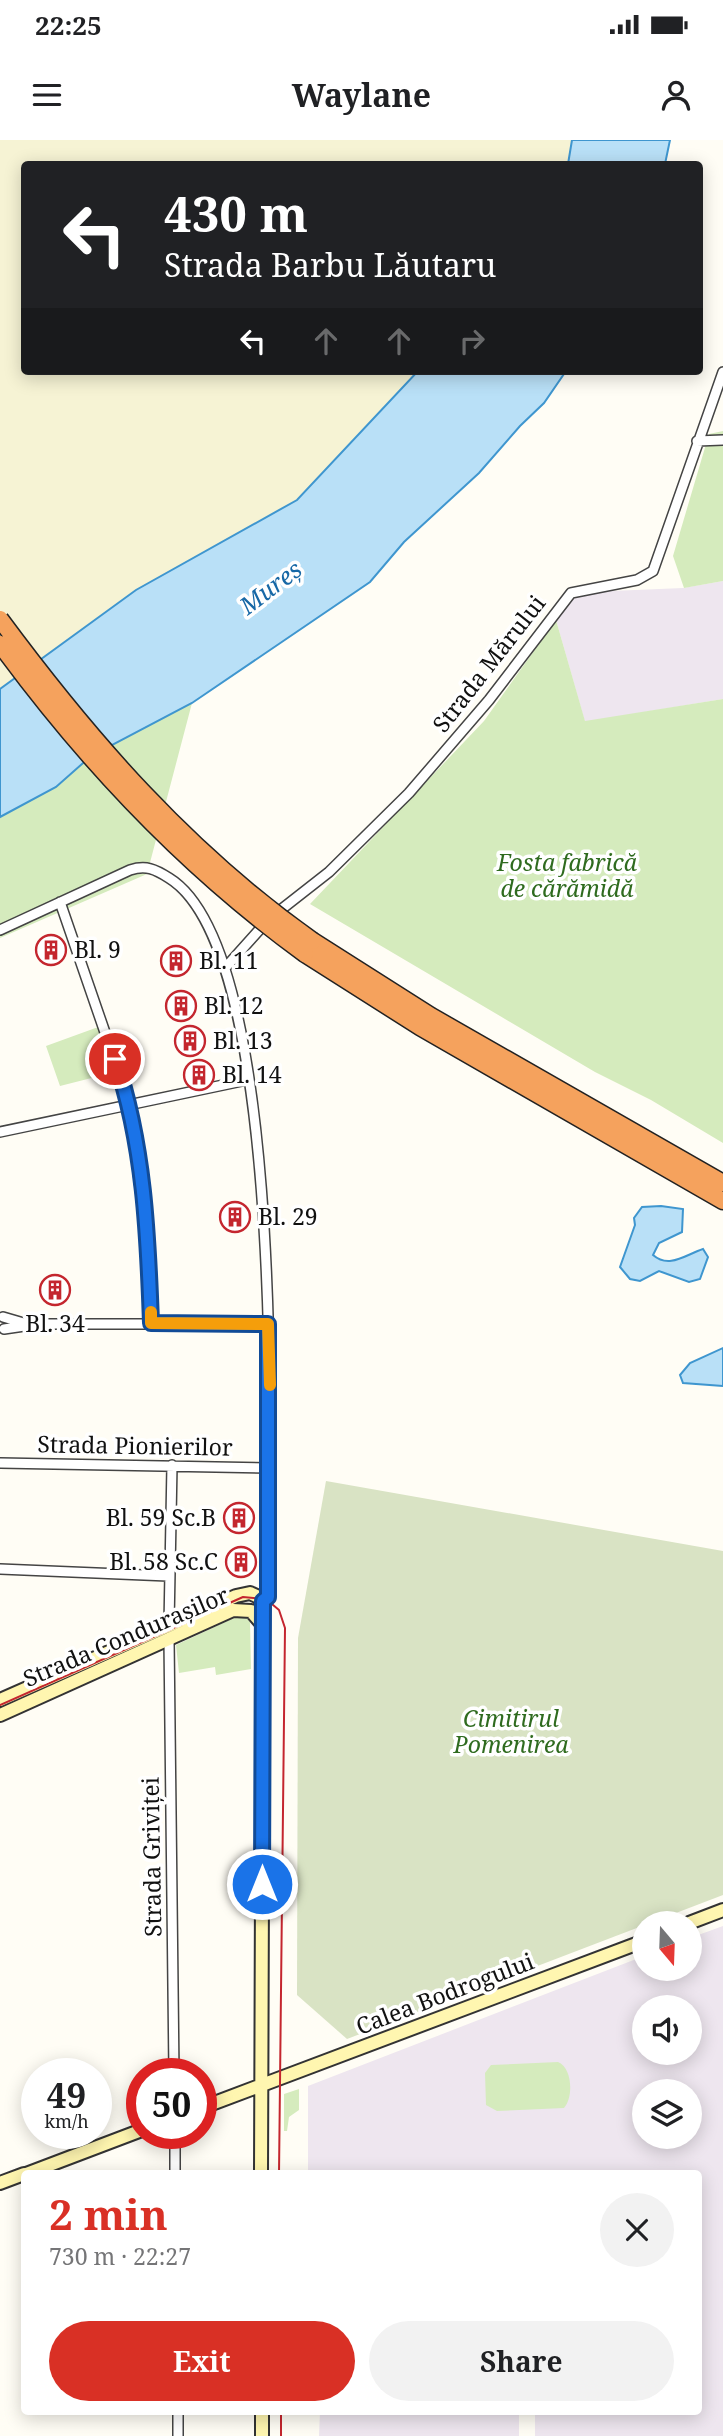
<!DOCTYPE html>
<meta charset="utf-8">
<style>
body{margin:0;font-family:"Noto Serif",serif;background:#f2f2f2;color:#202124;height:100vh;display:flex;flex-direction:column;font-size:26px;white-space:nowrap}
*{box-sizing:border-box;margin:0}
p{font-size:23px;color:#757577}
.icon{flex:none;width:38px;height:38px;fill:none;stroke:currentColor;stroke-width:2;stroke-linecap:round;stroke-linejoin:round}
.map{position:relative;flex:1;overflow:hidden}
.panel{position:absolute;left:21px;top:2030px;width:681px;height:245px;display:flex;flex-direction:column;background:#fff;border-radius:7px;box-shadow:0 4px 18px #0003}
.panel>*{flex:none}
.top-card{position:absolute;left:21px;top:21px;width:682px;height:214px;border-radius:7px;box-shadow:0 4px 18px #0003;background:#202124;color:#fff;overflow:hidden}
.needle{width:46px;rotate:161deg}
.buttons{position:absolute;left:632px;top:1771px;display:grid;gap:14px}
.buttons a{display:grid;place-items:center;width:70px;height:70px;border-radius:50%;background:#fff;box-shadow:0 4px 18px #0003;font-size:35px}
.speed{position:absolute;left:21px;top:1918px;display:flex;gap:14px;font-size:35px;font-weight:700;text-align:center}
.speed>*{display:grid;place-content:center;width:91px;height:91px;border-radius:50%;background:#fff;box-shadow:0 4px 18px #0003;line-height:1}
.speed small{font-size:18px;font-weight:400}
.speed .limit{border:10px solid #d22;background:#fff;color:#111}
.pin{position:absolute;display:grid;place-items:center;width:60px;height:60px;color:#fff;margin:-30px;border:4px solid #fff;border-radius:50%;box-shadow:0 2px 7px #0007}
.me{position:absolute;width:77px;margin:-38px;rotate:0deg;stroke-linejoin:round;filter:drop-shadow(0 0 5px #0008)}
.turn{display:flex;align-items:center;gap:24px;height:147px;padding:0 28px;font-size:32px}
.turn .icon{width:91px;height:91px;stroke-width:2.5}
.turn b{display:block;font-size:49px;line-height:60px}
.lanes{display:flex;align-items:center;height:66px;padding:0 28px;background:#0003;justify-content:center;gap:35px;direction:ltr}
.lanes .off{opacity:.35}
.round{display:grid;place-items:center;flex:none;width:74px;height:74px;border-radius:37px;background:#f2f2f2}
.summary{display:flex;align-items:center;justify-content:space-between;height:119px;padding:0 28px}
h1{font-size:42px;font-weight:700;line-height:52px;color:#d93025}
.action{display:flex;gap:14px;margin-top:auto;padding:14px 28px}
.action a{flex:1;height:80px;border-radius:42px;background:#d93025;color:#fff;font-size:28px;font-weight:700;line-height:80px;text-align:center}
.action a+a{background:#f2f2f2;color:#202124}
.status{display:flex;justify-content:space-between;align-items:center;height:49px;padding:0 35px;background:#fff;direction:ltr}
.status svg{height:19px;fill:currentColor}
header{display:flex;justify-content:space-between;align-items:center;height:91px;padding:0 28px;background:#fff;font-size:32px;font-weight:700}
.map>svg:first-child{display:block}
.industrial{fill:#eee6ef;fill-rule:evenodd}
.farmland{fill:#f6f3d4}
.green{fill:#d5ebbd}
.cemetery{fill:#d9e3c4}
.water{fill:#b9e0f7;stroke:#3f96cf;stroke-width:2}
.lines{fill:none;stroke-linecap:round;stroke-linejoin:round}
.minor-casing{stroke:#444;stroke-width:12}
.secondary-casing{stroke:#333;stroke-width:16}
.motorway-casing{stroke:#222;stroke-width:19}
.minor{stroke:#fff;stroke-width:9}
.secondary{stroke:#fff6b0;stroke-width:12}
.motorway{stroke:#f5a25d;stroke-width:16}
.tram{stroke:#c4262e;stroke-width:2}
.motorway-bridge-casing{stroke:#222;stroke-width:19;stroke-linecap:butt}
.motorway-bridge{stroke:#f5a25d;stroke-width:16}
.route-casing{stroke:#114b97;stroke-width:18}
.route{stroke:#1a73e8;stroke-width:12}
.slow{stroke:#f59e0b;stroke-width:12}
.labels{text-anchor:middle;stroke-width:7;stroke-linejoin:round;paint-order:stroke}
.street-label{font-size:23px;fill:#111;stroke:#fff}
.park-label{font-size:23px;font-style:italic;fill:#2f6b1f;stroke:#fff}
.poi-label{font-size:23px;fill:#111;stroke:#fff;text-anchor:start}
.water-label{font-size:24px;font-style:italic;fill:#1768a6;stroke:#fff}
</style>
<div class="status"><b>22:25</b><svg viewBox="0 0 49 12"><path d="M0 12V9h3v3zM5 12V6h3v6zM10 12V3h3v9zM15 12V0h3v12zM26 1h20v11H26zM47 4h2v5h-2z"/></svg></div>
<header><svg class="icon" aria-label="menu" viewBox="0 0 24 24"><path d="M4 6h16M4 12h16M4 18h16"/></svg>Waylane<svg class="icon" aria-label="person" viewBox="0 0 24 24"><circle cx="12" cy="8" r="4"/><path d="M4 21q1-7 8-7t8 7"/></svg></header>
<div class="map">
<svg width="723" height="2296" viewBox="0 0 723 2296">
<rect width="100%" height="100%" fill="#fffdf5"/>
<path class="industrial" d="M723 441V559L585 582 556 480 572 458 587 452 683 448Z
M723 1786V2296H535V2272H698V2034L308 2033V1946L644 1816V1829H690V1798ZM644 1867H690V1913H644ZM644 1951H690V1997H644Z
M320 2272H519V2296H319Z"/>
<path class="farmland" d="M0 0H572L568 24H24V231H418L297 360 136 450 0 549Z"/>
<path class="green" d="M723 291V441L684 448 673 416 709 294Z
M556 480 585 581 723 559V1003L651 960 595 932 310 764 484 581Z
M192 563 147 734 0 798V677L56 647 91 616Z
M101 886 115 932 60 946 46 906Z
M238 1476 246 1477 250 1482 251 1529 216 1535 215 1527 179 1533 176 1505Z
M558 1922C572 1927 574 1957 564 1968L497 1971 486 1965 485 1933 491 1925Z
M299 1949V1970L289 1977 287 1991H284V1954Z"/>
<path class="cemetery" d="M326 1341 723 1411V1755L347 1899 297 1855 298 1498Z"/>
<path class="water" d="M572 0H670L665 24H568Z
M418 231H566L544 263 520 286 479 333 404 402 370 442 192 563 91 616 56 647 0 677V549L136 450 297 360Z
M661 1066 683 1069 682 1092 659 1103 653 1115C669 1129 685 1115 703 1109L708 1117 700 1139 689 1142 659 1131 640 1141 630 1139 620 1127 635 1085 634 1078 642 1067Z
M723 1208V1246L683 1243 680 1235 690 1223Z"/>
<g class="lines">
<g class="minor-casing">
<path id="minor" d="M697 301 723 300
M60 762 130 965 148 1111 151 1183
M0 790 130 730C146 725 155 729 169 738 286 810 270 1322 268 1457L263 1461
M226 827 269 779 329 732 409 653 489 560 571 453 637 440 653 431 723 232
M0 992 247 940
M3 1177 27 1184
M4 1189 38 1184H268
M0 1323 270 1328
M0 1429 168 1436
M169 1485 172 1325
M169 1499 174 1934
M175 1993V2034
M178 2272V2296"/>
</g>
<g class="secondary-casing">
<path id="secondary" d="M0 1560 236 1456 250 1453 263 1459 261 2034
M0 1575 233 1470 251 1471 263 1485
M689 1783 723 1770
M201 1968 644 1801
M26 2034 142 1990
M0 2043 24 2034
M262 2272V2296"/>
</g>
<g class="motorway-casing">
<path id="motorway" d="M313 801 431 876 723 1043
M305 814 420 887 723 1061"/>
</g>
<use href="#minor" class="minor"/>
<use href="#secondary" class="secondary"/>
<use href="#motorway" class="motorway"/>
<path class="tram" d="M0 1565 243 1457 266 1459 279 1470 285 1488 279 2034
M281 2296V2272"/>
<g class="motorway-bridge-casing">
<path id="motorway-bridge" d="M0 479C91 602 188 713 313 801
M0 504C87 623 185 727 305 814"/>
</g>
<use href="#motorway-bridge" class="motorway-bridge"/>
</g>
<g class="lines">
<g class="route-casing">
<path id="route" d="M115 919C144 1003 148 1095 151 1183L268 1184V1457L263 1461 262 1744"/>
</g>
<use href="#route" class="route"/>
<path class="slow" d="M151 1172V1183L268 1184 270 1245"/>
</g>
<defs>
<g id="building-ring" transform="scale(1.575)"><circle r="9.5" fill="#fff" stroke="#c4262e" stroke-width="1.5"/><path d="M-4-6H4V6H1V3H-1V6H-4ZM-2.5-4.3h1.7v1.8h-1.7ZM.8-4.3h1.7v1.8H.8ZM-2.5-1h1.7V.8h-1.7ZM.8-1h1.7V.8H.8Z" fill="#c4262e"/></g>
</defs>
<g fill-rule="evenodd">
<use href="#building-ring" x="51" y="810"/>
<use href="#building-ring" x="176" y="821"/>
<use href="#building-ring" x="181" y="866"/>
<use href="#building-ring" x="190" y="901"/>
<use href="#building-ring" x="199" y="935"/>
<use href="#building-ring" x="235" y="1077"/>
<use href="#building-ring" x="55" y="1150"/>
<use href="#building-ring" x="239" y="1378"/>
<use href="#building-ring" x="241" y="1422"/>
</g>
<g class="labels">
<g class="street-label">
<text transform="translate(489 524) rotate(-52)" y="8">Strada Mărului</text>
<text transform="translate(135 1306) rotate(1)" y="8">Strada Pionierilor</text>
<text transform="translate(126 1497) rotate(-23)" y="8">Strada Condurașilor</text>
<text transform="translate(152 1717) rotate(-91)" y="8">Strada Griviței</text>
<text transform="translate(445 1854) rotate(-21)" y="8">Calea Bodrogului</text>
</g>
<g class="park-label">
<text x="567" y="731">Fosta fabrică<tspan x="567" dy="26">de cărămidă</tspan></text>
<text x="511" y="1587">Cimitirul<tspan x="511" dy="26">Pomenirea</tspan></text>
</g>
<g class="poi-label">
<text x="74" y="818">Bl. 9</text>
<text x="199" y="829">Bl. 11</text>
<text x="204" y="874">Bl. 12</text>
<text x="213" y="909">Bl. 13</text>
<text x="222" y="943">Bl. 14</text>
<text x="258" y="1085">Bl. 29</text>
<text x="55" y="1192" text-anchor="middle">Bl. 34</text>
<text x="216" y="1386" text-anchor="end">Bl. 59 Sc.B</text>
<text x="218" y="1430" text-anchor="end">Bl. 58 Sc.C</text>
</g>
<g class="water-label">
<text transform="translate(271 448) rotate(-37)" y="8">Mureș</text>
</g>
</g>
</svg>
<div class="buttons">
<a><svg class="needle" viewBox="-14 -14 28 28"><path d="M0-13l5 13h-10z" fill="#e53935"/><path d="M0 13l5-13h-10z" fill="#757577"/></svg></a>
<a><svg class="icon" aria-label="sound" viewBox="0 0 24 24"><path d="M4 9h4l5-4v14l-5-4H4zM17 9q2 3 0 6"/></svg></a>
<a><svg class="icon" aria-label="layers" viewBox="0 0 24 24"><path d="M12 4l9 5-9 5-9-5zM3 14l9 5 9-5"/></svg></a>
</div>
<div class="speed"><div>49<small>km/h</small></div><div class="limit">50</div></div>
<div class="pin" style="left:115px;top:919px;background:#d93025"><svg class="icon" aria-label="arrive" viewBox="0 0 24 24"><path d="M6 21V4h12l-3 4 3 4H6"/></svg></div>
<svg class="me" style="left:262px;top:1744px" viewBox="-20 -20 40 40"><circle r="17" fill="#1a73e8" stroke="#fff" stroke-width="3"/><path d="M0-11L8 9 0 5-8 9z" fill="#fff"/></svg>
<div class="top-card">
<div class="turn"><svg class="icon" aria-label="left" viewBox="0 0 24 24"><path d="M17 20v-9H6M10 6l-5 5 5 5"/></svg><div><b>430 m</b>Strada Barbu Lăutaru</div></div>
<div class="lanes"><svg class="icon" aria-label="left" viewBox="0 0 24 24"><path d="M17 20v-9H6M10 6l-5 5 5 5"/></svg><svg class="icon off" aria-label="ahead" viewBox="0 0 24 24"><path d="M12 20V5M6 11l6-6 6 6"/></svg><svg class="icon off" aria-label="ahead" viewBox="0 0 24 24"><path d="M12 20V5M6 11l6-6 6 6"/></svg><svg class="icon off" aria-label="right" viewBox="0 0 24 24"><path d="M7 20v-9h11M14 6l5 5-5 5"/></svg></div>
</div>
<section class="panel">
<div class="summary"><div><h1>2 min</h1><p>730 m · 22:27</p></div><a class="round"><svg class="icon" aria-label="close" viewBox="0 0 24 24"><path d="M6 6l12 12M18 6L6 18"/></svg></a></div>
<div class="action"><a>Exit</a><a>Share</a></div>
</section>
</div>
